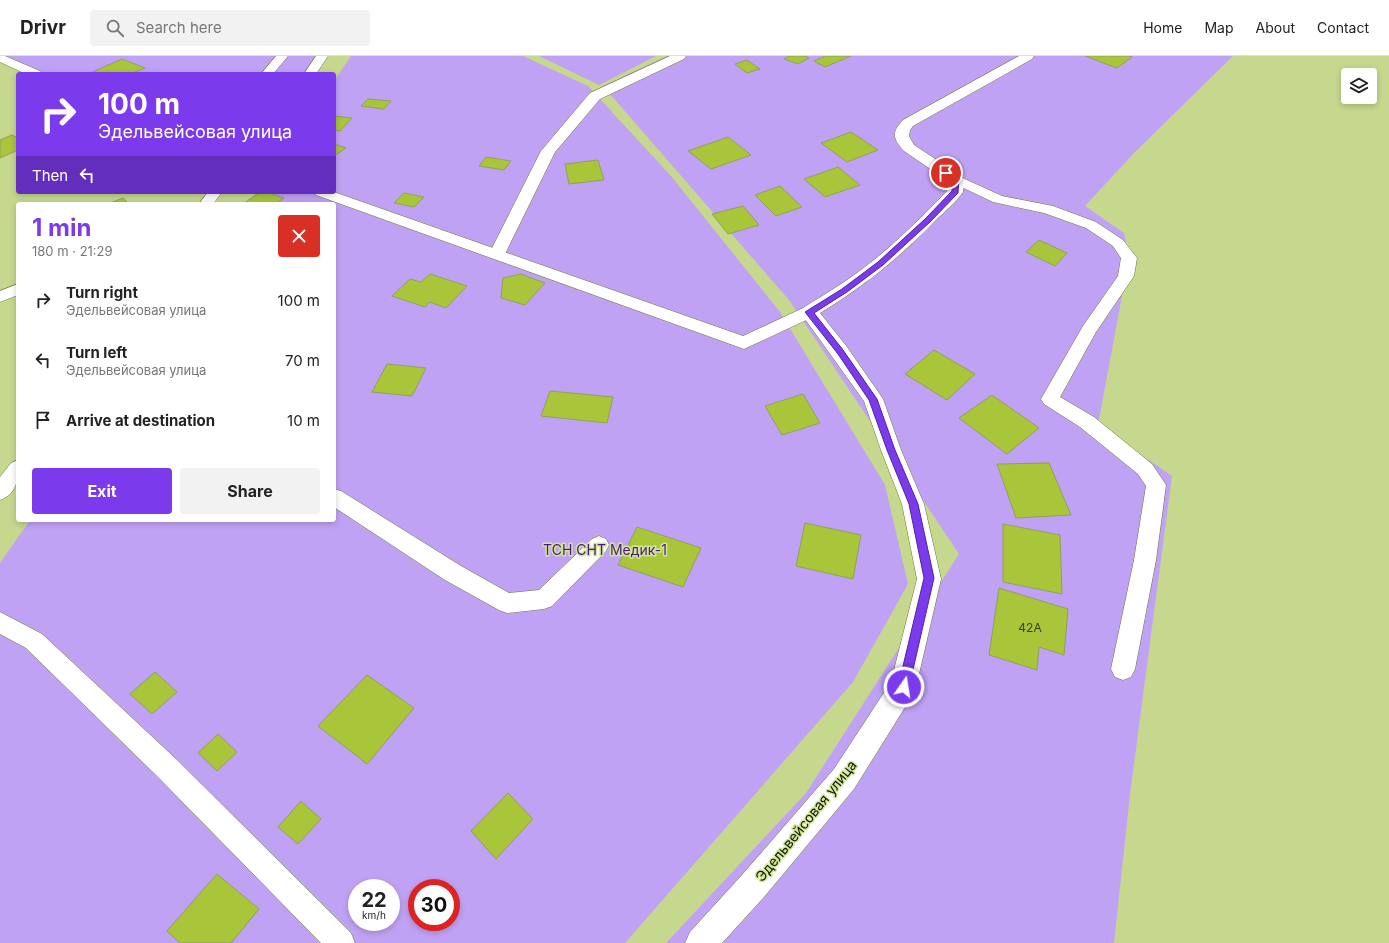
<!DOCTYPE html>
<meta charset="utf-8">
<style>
body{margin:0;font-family:Inter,sans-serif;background:#f2f2f2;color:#222;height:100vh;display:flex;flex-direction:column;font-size:15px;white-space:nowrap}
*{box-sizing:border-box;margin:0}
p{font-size:13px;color:#767676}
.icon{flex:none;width:22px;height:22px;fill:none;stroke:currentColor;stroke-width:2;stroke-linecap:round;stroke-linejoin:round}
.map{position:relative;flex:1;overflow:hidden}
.panel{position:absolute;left:16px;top:146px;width:320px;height:320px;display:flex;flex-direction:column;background:#fff;border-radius:4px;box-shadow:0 2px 6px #0003}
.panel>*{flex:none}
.hud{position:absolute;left:16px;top:16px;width:320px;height:122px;border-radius:4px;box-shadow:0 2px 6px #0003;background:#7c3aed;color:#fff;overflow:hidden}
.buttons{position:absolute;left:1341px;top:12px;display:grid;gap:8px}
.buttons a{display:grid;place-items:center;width:36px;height:36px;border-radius:4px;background:#fff;box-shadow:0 2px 6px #0003;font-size:20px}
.speed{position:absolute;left:348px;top:823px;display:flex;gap:8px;font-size:20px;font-weight:700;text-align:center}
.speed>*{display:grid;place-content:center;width:52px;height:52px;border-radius:50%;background:#fff;box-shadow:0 2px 6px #0003;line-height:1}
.speed small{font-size:10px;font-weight:400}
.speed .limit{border:6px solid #d22;background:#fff;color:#111}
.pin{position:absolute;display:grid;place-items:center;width:34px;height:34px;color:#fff;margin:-17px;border:2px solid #fff;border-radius:50%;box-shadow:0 1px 4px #0007}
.me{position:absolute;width:44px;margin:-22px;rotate:13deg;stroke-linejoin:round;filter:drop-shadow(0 0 3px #0008)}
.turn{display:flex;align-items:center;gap:14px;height:84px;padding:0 16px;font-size:18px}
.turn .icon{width:52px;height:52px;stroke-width:2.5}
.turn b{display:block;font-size:28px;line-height:34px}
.then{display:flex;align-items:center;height:38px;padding:0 16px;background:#0003;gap:8px;font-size:15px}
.round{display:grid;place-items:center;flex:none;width:42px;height:42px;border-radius:4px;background:#f2f2f2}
.headline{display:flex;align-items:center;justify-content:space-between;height:68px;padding:0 16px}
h1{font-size:24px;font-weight:700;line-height:30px;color:#7c3aed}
.primary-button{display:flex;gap:8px;margin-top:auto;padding:8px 16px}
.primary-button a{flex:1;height:46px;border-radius:4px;background:#7c3aed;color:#fff;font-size:16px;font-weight:700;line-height:46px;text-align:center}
.primary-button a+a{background:#f2f2f2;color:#222}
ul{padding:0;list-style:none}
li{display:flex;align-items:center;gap:12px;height:60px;padding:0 16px}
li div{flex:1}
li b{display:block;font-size:15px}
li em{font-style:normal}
header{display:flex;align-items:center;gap:24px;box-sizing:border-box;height:56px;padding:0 20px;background:#fff;border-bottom:1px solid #e0e0e0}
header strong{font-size:19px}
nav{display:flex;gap:22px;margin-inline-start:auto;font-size:14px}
.search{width:280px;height:36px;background:#f2f2f2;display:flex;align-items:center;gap:10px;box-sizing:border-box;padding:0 14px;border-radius:4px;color:#767676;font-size:15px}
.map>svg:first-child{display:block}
.green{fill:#c0a2f4;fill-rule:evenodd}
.building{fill:#a9c63b;stroke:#8fa159}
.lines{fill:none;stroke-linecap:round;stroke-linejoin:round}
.lane-casing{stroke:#687930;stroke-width:1}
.street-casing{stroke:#687930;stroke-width:1}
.lane{fill:#fff;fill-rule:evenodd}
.street{fill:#fff;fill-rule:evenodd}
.route{fill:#7c3aed;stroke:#51269a}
.labels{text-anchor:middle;stroke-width:3;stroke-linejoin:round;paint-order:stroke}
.number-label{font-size:12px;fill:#37430f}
.park-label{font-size:14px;fill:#49197c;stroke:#d2e69b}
.street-label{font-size:14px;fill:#111700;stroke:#d2e69b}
</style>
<header>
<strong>Drivr</strong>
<div class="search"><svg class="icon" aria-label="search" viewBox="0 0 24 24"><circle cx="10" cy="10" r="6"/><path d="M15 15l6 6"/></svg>Search here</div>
<nav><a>Home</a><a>Map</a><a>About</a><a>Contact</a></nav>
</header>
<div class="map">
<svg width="1389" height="887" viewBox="0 0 1389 887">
<rect width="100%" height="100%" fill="#c5d88e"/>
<path class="green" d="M2 0H316L304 18H46Z
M351 0H523L588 30 671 120 780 256 885 429 908 528 853 626 625 887H0V507L30 464H334V148H249L257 136H334V25ZM357 832H391V866H357ZM417 832H451V866H417Z
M539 0H656L599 29Z
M667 0H1233L1134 97 1085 150 1124 177 1129 202 1098 369 1172 420 1130 738 1114 887H666L806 737 959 498 789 244 603 30Z"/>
<path class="building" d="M789 0H804L809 2 798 8 784 3Z
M825 0H851L825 11 814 5Z
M1085 0H1129L1132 1 1117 12Z
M122 3 145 12 131 18H88Z
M747 4 760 13 747 17 735 8Z
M368 43 391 45 384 53 361 50Z
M334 60 352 62 340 75 334 74Z
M851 76 878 94 847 106 821 87Z
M12 79 18 82V94L0 102V84Z
M728 81 751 99 711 113 688 95Z
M334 88 346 92 334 100Z
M486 101 511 105 504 114 479 110Z
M598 104 604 124 569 128 565 108Z
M838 111 860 129 825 141 804 123Z
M780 130 802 151 776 160 755 139Z
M260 136H266L284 142 275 148H243Z
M404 137 424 141 414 151 394 147Z
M123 142 129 148H108Z
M743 150 759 169 728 178 712 158Z
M1039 184 1067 197 1055 210 1026 196Z
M430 218 467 230 446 252 430 246 425 251 392 240 410 223 421 226Z
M521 218 545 227 525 249 501 242 503 222Z
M934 294 975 318 947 344 905 318Z
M387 308 426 312 412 340 372 336Z
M550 335 613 341 607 367 541 360Z
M803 338 820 367 782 379 765 350Z
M992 339 1039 372 1007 398 959 362Z
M1049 407 1071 459 1016 462 997 408Z
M805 467 861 479 853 523 796 510Z
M1003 468 1060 479 1062 538 1003 526Z
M637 471 701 492 683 531 618 509Z
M999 532 1068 553 1064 599 1039 591 1037 614 989 599Z
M155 616 177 636 152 658 130 638Z
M367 619 414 652 367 708 318 670Z
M218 678 237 696 217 715 198 697Z
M508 737 533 763 496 803 471 775Z
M301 745 321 763 298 788 278 771Z
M217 818 259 853 231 887H180L167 875Z"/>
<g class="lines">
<g class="lane-casing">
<path id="lane" d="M0 0H5L40 15 42 18H26L0 6Z
M276 0H288L273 18H261Z
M316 0H328L316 18H304Z
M956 119 1002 140 1053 150 1096 166 1123 184 1137 202 1134 220 1096 276 1060 341 1094 361 1152 408 1166 429 1156 504 1135 613 1131 621 1123 624 1115 621 1111 613 1134 504 1146 430 1138 418 1080 371 1044 348 1041 343 1083 270 1118 220 1121 202 1113 190 1086 172 1044 157 993 146 951 126 949 123 951 120Z
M208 136H222L213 148H199Z
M314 136H334L743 280 803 252 809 251 815 252 817 256 815 260 744 293 316 139Z
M18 228V239L0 246V235Z
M18 404C18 421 19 437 0 444V421L11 407Z
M334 433 341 435 461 510 509 537 539 534 592 483 599 480 606 483 609 489 606 495 552 550 544 553 507 557 499 554 445 524 334 451Z
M0 556 42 578 176 703 351 877 355 887H321L158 721 26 592 0 578Z"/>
</g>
<g class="street-casing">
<path id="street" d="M670 0H686L684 3 600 43 555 96 503 202 497 203 491 202 489 198 541 95 590 37Z
M1019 0H1034L1032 3 913 70 910 74 909 80 914 89 961 120 964 123 963 136C955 147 944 156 935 165 900 201 863 231 820 257L847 291 883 343 901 394 924 448 941 523 916 631 912 640 854 733 764 841 722 887H685L690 876 742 819 834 713 891 626 917 523 902 448 881 394 864 345 800 256 803 252C827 237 852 222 874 204 900 183 924 159 947 135L948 125 904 95C893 82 891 77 903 64Z"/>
</g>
<use href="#lane" class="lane"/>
<use href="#street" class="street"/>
</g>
<path class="route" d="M944 115H948L959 123 958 137 930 166 883 209 847 236 814 257 843 294 877 343 895 394 918 448 934 522 909 631 907 635 904 636 900 635 898 631 924 522 909 448 887 394 869 344 838 298 805 256 842 233 878 206 925 163 952 135 953 124 944 118Z"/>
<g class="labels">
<g class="number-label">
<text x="1030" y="576">42А</text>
</g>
<g class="park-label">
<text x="605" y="499">ТСН СНТ Медик-1</text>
</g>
<g class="street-label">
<text transform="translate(806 765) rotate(-51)" y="5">Эдельвейсовая улица</text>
</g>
</g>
</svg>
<div class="buttons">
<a><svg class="icon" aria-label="layers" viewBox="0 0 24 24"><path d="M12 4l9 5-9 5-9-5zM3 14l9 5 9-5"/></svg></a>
</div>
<div class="speed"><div>22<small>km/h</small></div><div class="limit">30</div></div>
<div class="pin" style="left:946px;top:117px;background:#d93025"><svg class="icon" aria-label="arrive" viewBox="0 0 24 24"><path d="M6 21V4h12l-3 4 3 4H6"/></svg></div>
<svg class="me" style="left:904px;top:631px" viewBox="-20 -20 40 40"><circle r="17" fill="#7c3aed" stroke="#fff" stroke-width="3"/><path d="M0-11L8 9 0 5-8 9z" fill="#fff"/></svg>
<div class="hud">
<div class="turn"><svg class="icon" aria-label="right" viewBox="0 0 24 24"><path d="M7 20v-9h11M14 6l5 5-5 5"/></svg><div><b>100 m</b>Эдельвейсовая улица</div></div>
<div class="then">Then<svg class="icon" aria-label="left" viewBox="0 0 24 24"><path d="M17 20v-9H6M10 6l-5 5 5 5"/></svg></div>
</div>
<section class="panel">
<div class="headline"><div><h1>1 min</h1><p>180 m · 21:29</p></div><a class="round" style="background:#d93025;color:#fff"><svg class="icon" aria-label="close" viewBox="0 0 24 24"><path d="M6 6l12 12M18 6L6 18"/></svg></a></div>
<ul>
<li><svg class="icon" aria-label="right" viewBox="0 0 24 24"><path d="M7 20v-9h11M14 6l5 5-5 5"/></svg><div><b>Turn right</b><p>Эдельвейсовая улица</p></div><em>100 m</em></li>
<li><svg class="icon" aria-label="left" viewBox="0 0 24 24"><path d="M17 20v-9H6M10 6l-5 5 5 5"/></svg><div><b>Turn left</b><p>Эдельвейсовая улица</p></div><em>70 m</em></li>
<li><svg class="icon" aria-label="arrive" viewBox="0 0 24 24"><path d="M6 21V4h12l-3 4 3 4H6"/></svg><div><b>Arrive at destination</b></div><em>10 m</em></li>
</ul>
<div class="primary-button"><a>Exit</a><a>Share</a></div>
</section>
</div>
